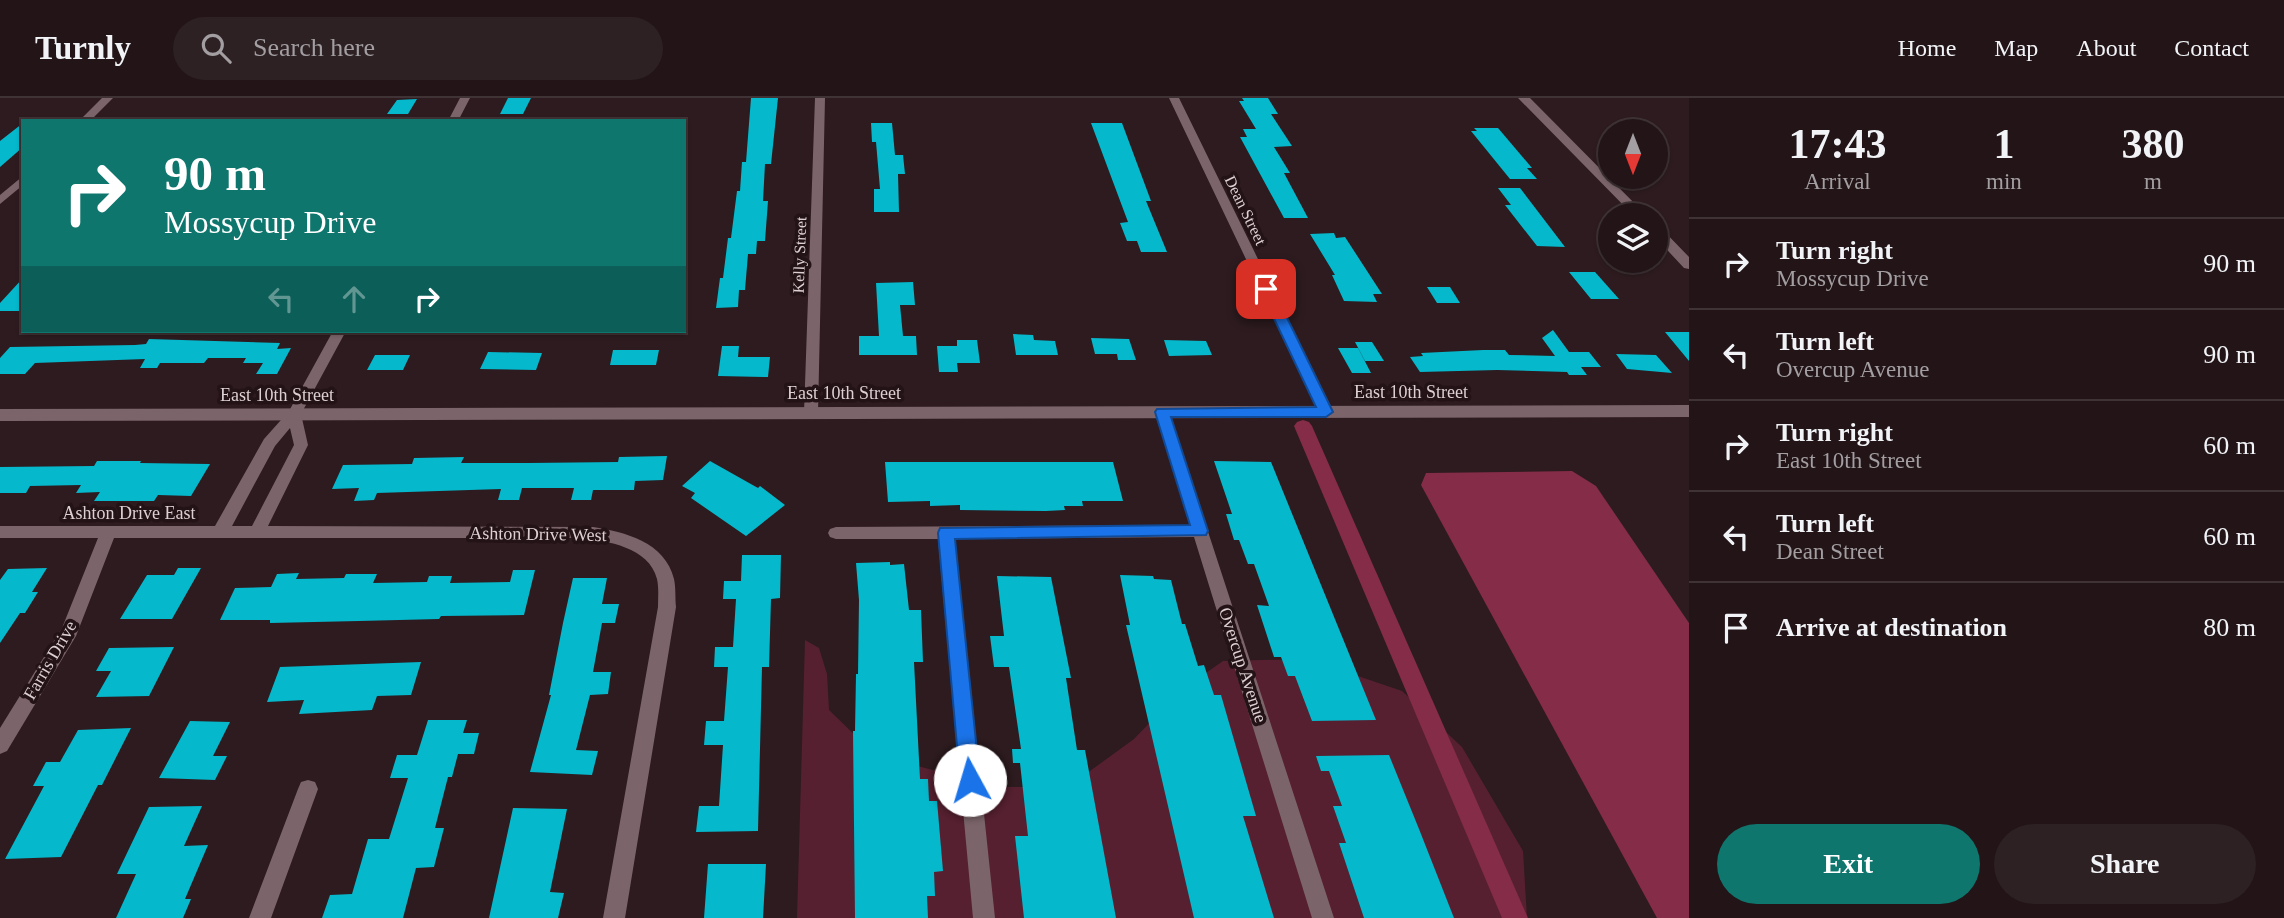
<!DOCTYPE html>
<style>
body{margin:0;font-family:Georgia,serif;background:#2e2124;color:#f1f3f6;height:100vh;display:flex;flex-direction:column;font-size:26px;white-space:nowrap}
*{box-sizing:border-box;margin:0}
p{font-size:23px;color:#a29ea1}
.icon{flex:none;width:38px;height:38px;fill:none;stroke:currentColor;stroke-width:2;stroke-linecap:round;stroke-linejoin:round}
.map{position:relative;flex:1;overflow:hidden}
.sheet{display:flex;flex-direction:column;background:#221417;width:595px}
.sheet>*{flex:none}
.hud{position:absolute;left:21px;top:21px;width:665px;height:214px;border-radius:0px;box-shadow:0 2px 5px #0004,0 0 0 2px #3f3336;background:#0f766e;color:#fff;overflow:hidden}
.needle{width:46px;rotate:180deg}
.buttons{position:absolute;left:1598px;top:21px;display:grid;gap:14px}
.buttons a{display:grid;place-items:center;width:70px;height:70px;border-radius:50%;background:#221417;box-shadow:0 2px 5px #0004,0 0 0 2px #3f3336;font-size:35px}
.pin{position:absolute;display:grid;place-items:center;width:60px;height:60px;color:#fff;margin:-30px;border-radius:14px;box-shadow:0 4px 10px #0006}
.me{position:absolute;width:77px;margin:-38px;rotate:354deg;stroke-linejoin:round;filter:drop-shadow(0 0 5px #0008)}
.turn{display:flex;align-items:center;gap:24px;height:147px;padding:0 28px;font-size:32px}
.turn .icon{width:91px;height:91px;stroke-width:2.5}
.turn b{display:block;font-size:49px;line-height:60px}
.lanes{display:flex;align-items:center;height:66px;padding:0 28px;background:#0003;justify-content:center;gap:35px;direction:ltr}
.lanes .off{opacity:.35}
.eta{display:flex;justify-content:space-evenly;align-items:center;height:119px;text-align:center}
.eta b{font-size:42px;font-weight:700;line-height:49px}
.cta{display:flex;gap:14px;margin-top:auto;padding:14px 28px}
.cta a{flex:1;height:80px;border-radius:42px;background:#0f766e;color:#fff;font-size:28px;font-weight:700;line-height:80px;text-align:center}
.cta a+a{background:#2e2124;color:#f1f3f6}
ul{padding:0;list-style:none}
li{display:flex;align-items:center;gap:21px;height:91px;padding:0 28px;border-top:2px solid #3f3336}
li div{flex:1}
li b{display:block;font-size:26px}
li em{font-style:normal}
header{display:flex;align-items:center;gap:42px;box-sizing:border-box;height:98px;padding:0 35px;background:#221417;border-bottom:2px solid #3f3336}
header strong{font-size:33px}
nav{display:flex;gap:38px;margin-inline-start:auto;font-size:24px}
.search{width:490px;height:63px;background:#2e2124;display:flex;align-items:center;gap:18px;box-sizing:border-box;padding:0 24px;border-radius:38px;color:#a29ea1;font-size:26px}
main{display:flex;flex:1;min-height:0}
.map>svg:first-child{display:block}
.green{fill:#562030}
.water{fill:#842c48}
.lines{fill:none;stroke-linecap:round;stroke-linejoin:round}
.canal{fill:#842c48;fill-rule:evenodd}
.building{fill:#05b8cb}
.minor{fill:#7b656a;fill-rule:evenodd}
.tertiary{fill:#7b656a;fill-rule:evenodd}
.route{fill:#1a73e8;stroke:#114b97;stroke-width:2}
.labels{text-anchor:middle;stroke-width:7;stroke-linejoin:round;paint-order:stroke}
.far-street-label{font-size:16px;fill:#dcd0d2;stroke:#231216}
.street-label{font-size:18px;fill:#dcd0d2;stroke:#231216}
</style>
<header>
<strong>Turnly</strong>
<div class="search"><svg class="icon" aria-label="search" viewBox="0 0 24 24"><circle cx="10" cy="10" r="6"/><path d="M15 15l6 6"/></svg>Search here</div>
<nav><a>Home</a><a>Map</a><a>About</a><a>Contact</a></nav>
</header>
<main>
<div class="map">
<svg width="1689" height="820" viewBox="0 0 1689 820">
<rect width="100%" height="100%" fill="#2d1b1f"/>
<path class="green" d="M805 542 819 550 827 576 829 612 862 644 910 666 997 689H1068L1134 641 1180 593 1223 563 1308 561 1402 593 1462 649 1523 753 1527 820H797Z"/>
<path class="water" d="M1572 373 1596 388 1689 525V820H1657L1421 387 1426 375Z"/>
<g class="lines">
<path class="canal" d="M1303 322 1309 324 1312 328 1528 820H1502L1294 328 1297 324Z"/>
</g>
<path class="building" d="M508 0H531L523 16H500Z
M751 0H778L771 66H765L763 103H768L765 143H757L756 156H748L745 192H739L738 209 716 210 720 180H723L728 140H731L737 93H740L742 64H746Z
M1242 0H1268L1278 16H1271L1292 48 1274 49 1290 75H1284L1308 120H1284L1240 39H1247L1243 31H1256L1239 3H1244Z
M417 1 408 16H387L397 2Z
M23 25V49L0 69V43Z
M871 25H892L895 57H903L905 76H898L899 114H874V91H880L876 44H872Z
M1091 25H1122L1151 103H1146L1167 154H1141L1137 143H1127L1120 125 1128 124Z
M1474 30H1498L1532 70H1527L1537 81H1510L1471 33H1477Z
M1498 90H1520L1565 149 1537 148 1505 107H1511Z
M1334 135 1336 140 1345 139 1382 196H1373L1377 204 1344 203 1332 177H1335L1310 136Z
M1569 174H1595L1619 201H1591Z
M23 180V213H0V205Z
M913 184 915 207H900L903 238H916L917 257H859V238H879L876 185Z
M1427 189H1450L1460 205H1437Z
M1553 232 1569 254H1589L1601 269H1581L1587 277H1569L1567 274 1497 272 1420 274 1410 259 1423 258 1421 255 1483 252H1505L1509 257 1555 258 1542 240Z
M1665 234H1689V263Z
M1013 236 1033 237 1034 242 1055 243 1058 257H1016Z
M1091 240 1129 241 1136 262H1118L1117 256H1095Z
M149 241 280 245 277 251 291 250 277 276H256L263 265H243L246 260H208L204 265H160L157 270H140L145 261 35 265 25 276H0V260L10 249 135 247 146 246Z
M957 242H977L980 265H957L958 274H939L937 248H957Z
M1164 242 1206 243 1212 257 1169 258Z
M1355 244H1372L1384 263H1365Z
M722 248H739L738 259H770L768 279 718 278Z
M1338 250H1358L1371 275H1352Z
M613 252H659L656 267H610Z
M488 254 542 255 536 272 480 271Z
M1616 256 1656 257 1672 275 1627 271Z
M375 257H410L403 272H367Z
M667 358 663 382 635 383 634 392H593L591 402H571L574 390H522L519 402H498L501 391 377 395 374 402 354 403 359 390 332 391 343 367 412 366 414 360 464 359 461 365H528L618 364 619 359Z
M97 363H141L140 365 210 366 191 398 158 397 154 403H94L100 394 76 395 81 387 30 388 26 395H0V369L94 368Z
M710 363 758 390 760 388 785 407 746 438 691 400 695 395 682 388Z
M1214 363 1271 364 1376 622 1312 623 1295 578H1288L1281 559H1274L1257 507 1269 508 1254 466H1248L1239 442H1234L1226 416H1232Z
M885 364H1113L1123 403H1082L1083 408H1064L1065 412 1046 413 960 412V407L930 408V403L888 404Z
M742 457H781L780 500 771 501 769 569H762L758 733 696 734 699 708H719L723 647H704L706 623H724L728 569H714L715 549H733L736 501H723L724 483H741Z
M890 464V467L904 466 909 512H921L923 564H914L920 681H928L929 703H937L943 773 934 774 935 798H927L928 820H855L853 633H855L856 576H858L859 502 856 465Z
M47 470 32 494H38L25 515H20L0 545V482L8 471Z
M178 470H201L172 521H120L147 477H174Z
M513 472H535L524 517 441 518 439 521 359 523 270 525V522H220L235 490 271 489 277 476 299 475 296 481 344 480 346 476H377L373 485 427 484 429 478H452L450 485 510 484Z
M1120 477 1153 478 1154 481 1171 482 1182 526H1185L1198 568 1204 567 1214 597H1221L1256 718H1243L1274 820H1194L1126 527H1130Z
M997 478 1051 479 1071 580H1066L1077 652H1085L1116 820H1024L1015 738H1028L1020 665H1013L1012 651H1021L1009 569H994L990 538H1004Z
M573 480H607L602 506H619L615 525H602L593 574H611L608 596 590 597 576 652 598 653 592 677 530 674 551 597H549L563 525Z
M174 549 149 598 96 599 111 573H96L109 550Z
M421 564 411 597 377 598 372 612 299 616 304 602 267 604 280 569Z
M428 622H467L463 635H479L474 656H458L452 679H448L435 730H444L434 769 416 770 403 820H322L330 797 352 796 368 741H389L408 680H390L397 657H417Z
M190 623 230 624 213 658H227L215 682 159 680Z
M131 630 102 687H98L61 759 5 761 44 688H33L46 664H60L78 632Z
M1389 657 1419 731 1454 820H1364L1339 745H1346L1333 708H1342L1329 673H1321L1316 658Z
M202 708 184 748 208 747 185 801H191L183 820H116L136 776H117L149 709Z
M513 710 567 711 550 794 564 795 558 820H489Z
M708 766H766L763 820H704Z"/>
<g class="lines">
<path class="minor" d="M102 0H113L90 23H79Z
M460 0H470L458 23H448Z
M815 0H825L818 315 811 320 804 315Z
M1169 0H1179L1333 314 1331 318 1326 319 1319 314Z
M23 78V87L0 106V97Z
M333 233H346L301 316 308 347 268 428 593 429C625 434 665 444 674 481 676 490 675 500 676 509L625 820H603L658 509C658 500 659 490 657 481 649 449 607 443 581 440H114L76 538 7 653 0 656V630L62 530 98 440H0V428H215L264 341 289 313ZM290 330 294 347 252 428H232L275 348Z
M1162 309 1169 314 1334 820H1312L1194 439 955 441 995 820H973L938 441H836L830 439 828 435 830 431 836 429 1190 427 1155 314Z
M308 682 315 684 318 691 271 820H249L298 691 301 684Z"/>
<path class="tertiary" d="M1518 0H1530L1646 117H1633Z
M1656 129 1661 130 1689 159V171L1684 170 1656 140Z
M1689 307V319L0 323V311Z"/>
</g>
<path class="route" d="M1266 187 1273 191 1333 314 1326 319H1171L1208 433 1206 437 955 441 980 682 977 689 970 692 963 689 960 682 938 435 940 430 1190 427 1155 314 1157 311 1316 309 1260 191Z"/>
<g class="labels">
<g class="far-street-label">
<text transform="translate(1246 112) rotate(64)" y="6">Dean Street</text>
<text transform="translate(799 157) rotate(-88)" y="6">Kelly Street</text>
</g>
<g class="street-label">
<text x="1411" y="300">East 10th Street</text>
<text x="844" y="301">East 10th Street</text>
<text x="277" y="303">East 10th Street</text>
<text x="129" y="421">Ashton Drive East</text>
<text transform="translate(538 436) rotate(1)" y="6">Ashton Drive West</text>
<text transform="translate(50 562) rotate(-60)" y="6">Farris Drive</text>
<text transform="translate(1243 567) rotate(72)" y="6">Overcup Avenue</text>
</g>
</g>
</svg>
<div class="buttons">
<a><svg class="needle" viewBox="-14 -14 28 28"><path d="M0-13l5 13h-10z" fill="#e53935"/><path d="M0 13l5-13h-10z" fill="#a29ea1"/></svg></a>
<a><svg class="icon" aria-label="layers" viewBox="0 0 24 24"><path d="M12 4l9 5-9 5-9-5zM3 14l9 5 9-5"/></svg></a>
</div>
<div class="pin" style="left:1266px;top:191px;background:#d93025"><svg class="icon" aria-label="arrive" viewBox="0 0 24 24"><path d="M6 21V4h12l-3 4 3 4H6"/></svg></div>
<svg class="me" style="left:970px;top:682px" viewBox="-20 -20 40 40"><circle r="19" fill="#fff"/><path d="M0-13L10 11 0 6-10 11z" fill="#1a73e8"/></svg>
<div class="hud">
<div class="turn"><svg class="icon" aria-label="right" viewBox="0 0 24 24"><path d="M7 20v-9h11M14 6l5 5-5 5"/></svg><div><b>90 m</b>Mossycup Drive</div></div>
<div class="lanes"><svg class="icon off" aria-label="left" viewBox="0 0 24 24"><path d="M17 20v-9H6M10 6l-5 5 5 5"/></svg><svg class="icon off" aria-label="ahead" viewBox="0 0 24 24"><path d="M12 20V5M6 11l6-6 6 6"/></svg><svg class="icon" aria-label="right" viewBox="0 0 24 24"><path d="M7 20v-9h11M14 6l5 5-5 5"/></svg></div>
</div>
</div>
<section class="sheet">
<div class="eta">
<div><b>17:43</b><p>Arrival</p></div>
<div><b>1</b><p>min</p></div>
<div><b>380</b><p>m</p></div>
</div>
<ul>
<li><svg class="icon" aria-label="right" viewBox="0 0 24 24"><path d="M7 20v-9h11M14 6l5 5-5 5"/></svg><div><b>Turn right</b><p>Mossycup Drive</p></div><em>90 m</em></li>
<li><svg class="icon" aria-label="left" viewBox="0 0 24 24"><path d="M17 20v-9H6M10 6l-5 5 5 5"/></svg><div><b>Turn left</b><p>Overcup Avenue</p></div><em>90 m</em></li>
<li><svg class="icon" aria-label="right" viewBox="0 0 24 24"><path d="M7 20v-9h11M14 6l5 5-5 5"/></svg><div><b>Turn right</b><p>East 10th Street</p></div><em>60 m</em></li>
<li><svg class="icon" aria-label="left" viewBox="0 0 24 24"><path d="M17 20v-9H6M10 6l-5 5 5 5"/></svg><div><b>Turn left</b><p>Dean Street</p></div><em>60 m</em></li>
<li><svg class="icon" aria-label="arrive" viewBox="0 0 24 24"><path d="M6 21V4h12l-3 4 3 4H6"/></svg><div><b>Arrive at destination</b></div><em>80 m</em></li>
</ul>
<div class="cta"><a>Exit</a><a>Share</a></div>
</section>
</main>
